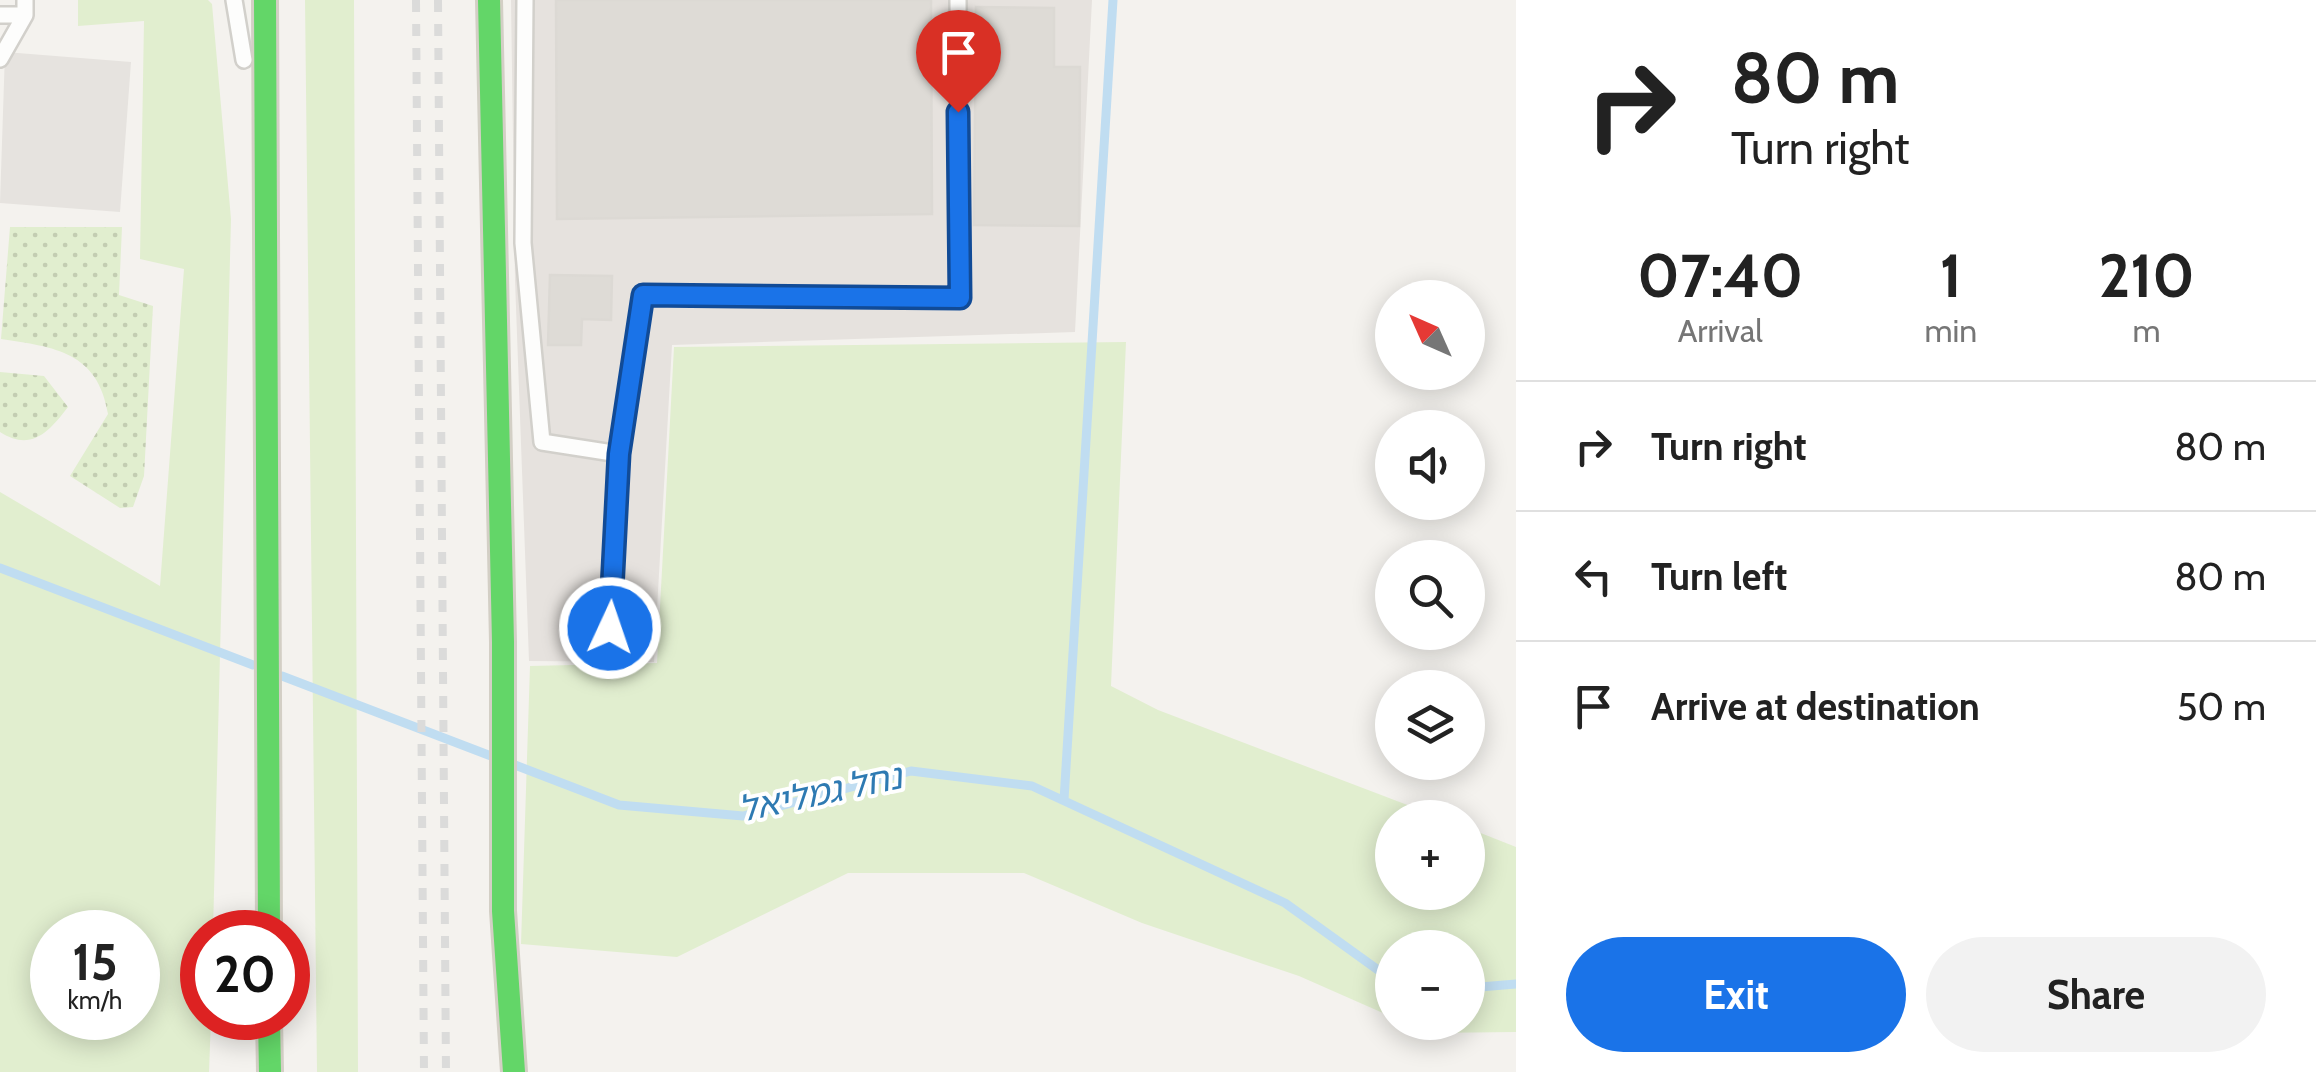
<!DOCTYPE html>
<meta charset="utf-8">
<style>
body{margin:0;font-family:Cabin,"Noto Sans Hebrew",sans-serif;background:#f2f2f2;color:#222;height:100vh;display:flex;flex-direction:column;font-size:38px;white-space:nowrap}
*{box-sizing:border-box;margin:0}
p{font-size:32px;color:#767676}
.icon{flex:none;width:55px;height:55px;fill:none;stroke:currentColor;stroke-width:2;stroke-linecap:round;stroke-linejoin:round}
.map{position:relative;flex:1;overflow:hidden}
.details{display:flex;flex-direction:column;background:#fff;width:800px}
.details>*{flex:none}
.guide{background:#fff;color:#222;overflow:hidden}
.needle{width:65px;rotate:315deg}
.buttons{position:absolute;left:1375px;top:280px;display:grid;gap:20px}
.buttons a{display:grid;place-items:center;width:110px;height:110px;border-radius:50%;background:#fff;box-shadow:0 5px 25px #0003;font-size:50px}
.speed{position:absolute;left:30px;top:910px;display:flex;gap:20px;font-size:50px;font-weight:700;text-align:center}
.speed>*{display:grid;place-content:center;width:130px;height:130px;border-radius:50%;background:#fff;box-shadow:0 5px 25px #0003;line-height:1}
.speed small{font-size:25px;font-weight:400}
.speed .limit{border:15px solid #d22;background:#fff;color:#111}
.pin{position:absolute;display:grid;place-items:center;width:85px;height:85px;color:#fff;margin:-102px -42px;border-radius:50% 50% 50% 0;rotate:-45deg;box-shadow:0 0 10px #0007}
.pin .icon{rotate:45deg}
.me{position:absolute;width:110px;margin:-55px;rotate:3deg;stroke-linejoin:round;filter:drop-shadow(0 0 8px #0008)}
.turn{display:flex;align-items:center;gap:35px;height:210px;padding:0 50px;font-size:45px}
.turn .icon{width:130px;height:130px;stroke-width:2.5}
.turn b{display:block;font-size:70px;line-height:85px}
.eta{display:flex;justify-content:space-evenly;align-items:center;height:170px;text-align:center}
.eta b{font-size:60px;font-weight:700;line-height:70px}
.button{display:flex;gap:20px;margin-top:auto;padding:20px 50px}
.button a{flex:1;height:115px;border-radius:60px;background:#1a73e8;color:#fff;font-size:40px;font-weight:700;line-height:115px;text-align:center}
.button a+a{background:#f2f2f2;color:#222}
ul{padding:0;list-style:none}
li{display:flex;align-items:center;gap:30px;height:130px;padding:0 50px;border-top:2px solid #e0e0e0}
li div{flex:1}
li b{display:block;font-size:38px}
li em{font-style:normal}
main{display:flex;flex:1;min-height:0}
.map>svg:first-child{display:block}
.industrial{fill:#e6e2de}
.green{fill:#e1eecf;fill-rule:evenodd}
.park{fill:url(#park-dots)}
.parking{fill:#e6e3df}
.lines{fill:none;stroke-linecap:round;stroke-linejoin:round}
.stream{stroke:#c0ddf1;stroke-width:9}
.building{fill:#dedbd6;stroke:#dcd9d4;stroke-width:2.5}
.lane-casing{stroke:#d2d0cb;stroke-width:20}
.fast-casing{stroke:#d3cfc5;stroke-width:28}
.lane{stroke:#fdfdfc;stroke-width:15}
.fast{stroke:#63d668;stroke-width:22}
.rail{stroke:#dbdbda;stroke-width:8;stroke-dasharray:12 12;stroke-linecap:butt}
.route-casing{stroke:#114b97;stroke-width:25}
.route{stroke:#1a73e8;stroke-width:18}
.labels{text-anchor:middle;stroke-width:8;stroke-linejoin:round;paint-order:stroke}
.water-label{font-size:35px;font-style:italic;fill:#2e7ab2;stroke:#fff}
</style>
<main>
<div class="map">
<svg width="1516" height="1072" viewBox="0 0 1516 1072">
<defs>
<pattern id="park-dots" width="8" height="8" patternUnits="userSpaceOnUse" patternTransform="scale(2.5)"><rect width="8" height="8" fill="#e1eecf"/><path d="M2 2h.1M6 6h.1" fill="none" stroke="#c3cdb2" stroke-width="1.8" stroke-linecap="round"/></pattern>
</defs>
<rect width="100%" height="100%" fill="#f4f2ee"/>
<path class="industrial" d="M511 0H1092L1075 332 672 345 654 662 529 661 515 280Z"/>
<path class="green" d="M78 0H208L212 4 231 219 213 932H202V1018H211L209 1072H0V492L160 586 184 269 140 259 144 21 78 26ZM52 932H138V1018H52Z
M305 0H354L358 1072H317Z
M1126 342 1111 686 1158 710 1439 817 1392 818V892H1468V828L1516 847V1032L1428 1033 1404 1023 1468 1022V948H1392V1017L1299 976 1142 923 1024 873H848L677 957 521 944 530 666 657 663 674 347Z"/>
<path class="park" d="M10 227H122L119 295 153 306 144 476 133 507 120 508 70 476 108 414C98 352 55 347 1 339Z
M0 372 44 376 68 407C49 432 31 452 0 432Z"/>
<path class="parking" d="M5 52 131 62 120 212 0 203Z"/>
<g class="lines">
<path class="stream" d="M0 568 253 665
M282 676 491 756
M515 765 619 805 743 816 911 771 1032 786 1285 903 1392 980
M1064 800 1113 0
M1468 988 1516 984"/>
</g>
<path class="building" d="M556 0H931L932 214 557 219Z
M976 7 1054 8V67H1080L1079 226 974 225Z
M550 275 612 276 611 320 582 319 581 345H548Z"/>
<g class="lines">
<g class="lane-casing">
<path id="lane" d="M234 0 244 60
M525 0 523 243 542 442 619 454
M0 15H25V0
M0 59 25 15
M610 628 619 454 643 295 960 298 958 0"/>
</g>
<g class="fast-casing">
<path id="fast" d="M265 0 269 932
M489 0 503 642V911L514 1072
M269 1018 270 1072"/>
</g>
<use href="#lane" class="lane"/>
<use href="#fast" class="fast"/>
<path class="rail" d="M416 0 424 1072
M438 0 446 1072"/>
</g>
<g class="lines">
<g class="route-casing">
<path id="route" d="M610 628 619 454 643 295 960 298 958 112"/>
</g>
<use href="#route" class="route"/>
</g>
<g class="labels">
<g class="water-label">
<text transform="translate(820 793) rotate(-12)" y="12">נחל גמליאל</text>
</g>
</g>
</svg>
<div class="buttons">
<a><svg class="needle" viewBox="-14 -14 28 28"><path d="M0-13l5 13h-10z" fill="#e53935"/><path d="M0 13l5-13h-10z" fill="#767676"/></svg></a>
<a><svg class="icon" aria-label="sound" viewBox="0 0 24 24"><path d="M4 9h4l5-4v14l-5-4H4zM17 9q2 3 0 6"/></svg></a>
<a><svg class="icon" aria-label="search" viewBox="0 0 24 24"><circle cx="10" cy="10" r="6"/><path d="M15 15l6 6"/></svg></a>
<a><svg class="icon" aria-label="layers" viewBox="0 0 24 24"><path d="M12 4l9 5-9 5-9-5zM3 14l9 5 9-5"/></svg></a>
<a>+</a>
<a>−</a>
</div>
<div class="speed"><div>15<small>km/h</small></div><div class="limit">20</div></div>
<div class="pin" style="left:958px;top:112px;background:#d93025"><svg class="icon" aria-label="arrive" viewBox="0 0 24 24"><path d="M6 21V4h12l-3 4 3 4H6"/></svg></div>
<svg class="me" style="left:610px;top:628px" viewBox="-20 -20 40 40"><circle r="17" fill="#1a73e8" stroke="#fff" stroke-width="3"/><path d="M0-11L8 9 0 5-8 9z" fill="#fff"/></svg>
</div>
<section class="details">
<div class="guide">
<div class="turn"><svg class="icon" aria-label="right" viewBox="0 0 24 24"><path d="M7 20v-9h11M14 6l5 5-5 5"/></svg><div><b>80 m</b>Turn right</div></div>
</div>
<div class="eta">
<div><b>07:40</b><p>Arrival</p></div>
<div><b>1</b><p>min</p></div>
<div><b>210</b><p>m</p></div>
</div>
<ul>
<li><svg class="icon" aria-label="right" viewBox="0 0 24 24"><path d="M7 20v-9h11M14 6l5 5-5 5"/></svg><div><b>Turn right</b></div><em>80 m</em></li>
<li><svg class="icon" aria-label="left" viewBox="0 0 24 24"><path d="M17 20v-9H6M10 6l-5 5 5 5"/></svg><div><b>Turn left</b></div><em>80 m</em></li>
<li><svg class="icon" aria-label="arrive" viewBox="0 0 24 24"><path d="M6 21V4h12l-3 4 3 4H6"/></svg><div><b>Arrive at destination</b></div><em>50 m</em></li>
</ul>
<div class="button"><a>Exit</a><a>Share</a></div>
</section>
</main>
